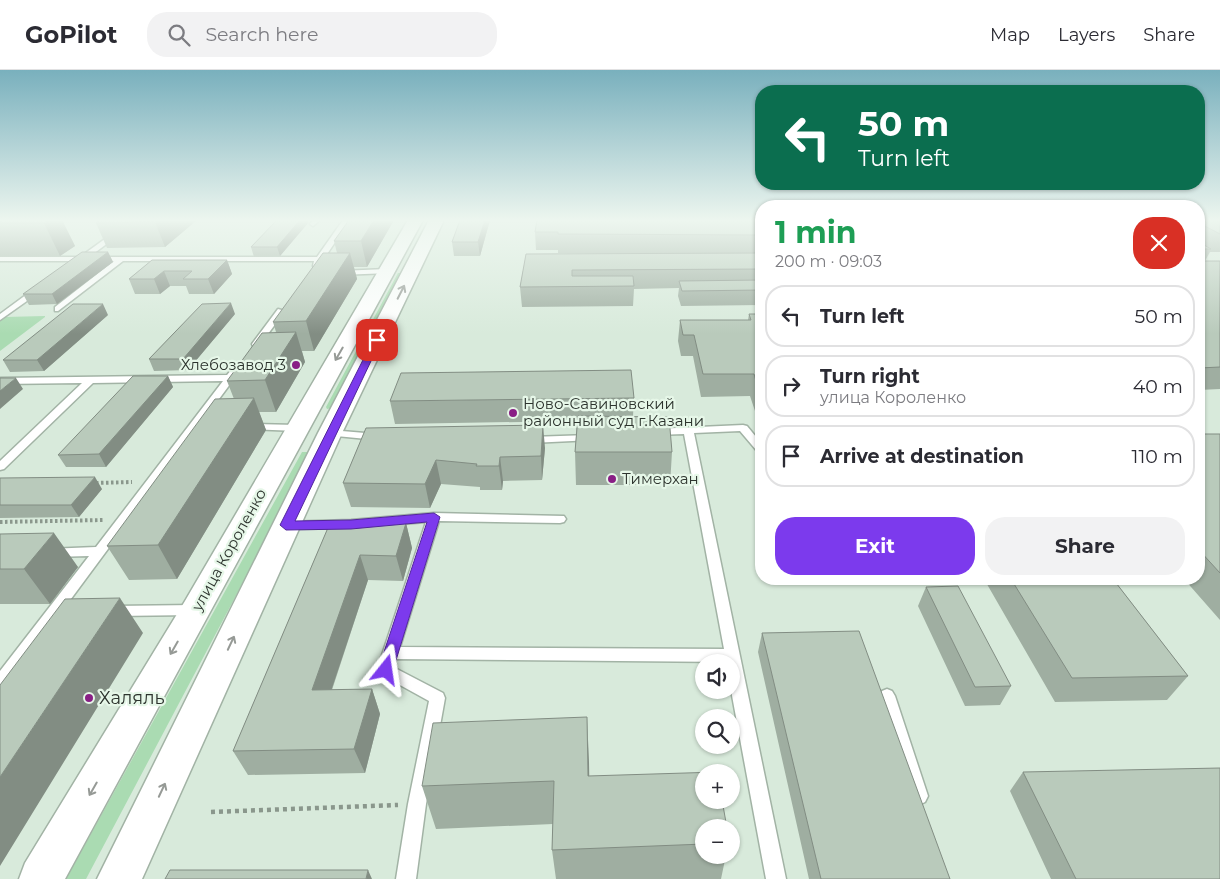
<!DOCTYPE html>
<meta charset="utf-8">
<style>
body{margin:0;font-family:Montserrat,sans-serif;background:#f2f2f3;color:#2b2b33;height:100vh;display:flex;flex-direction:column;font-size:19px;white-space:nowrap}
*{box-sizing:border-box;margin:0}
p{font-size:16px;color:#7c7c81}
.icon{flex:none;width:28px;height:28px;fill:none;stroke:currentColor;stroke-width:2;stroke-linecap:round;stroke-linejoin:round}
.map{position:relative;flex:1;overflow:hidden}
.sheet{position:absolute;left:755px;top:130px;width:450px;height:385px;display:flex;flex-direction:column;background:#fff;border-radius:20px;box-shadow:0 1px 4px #0004}
.sheet>*{flex:none}
.top-card{position:absolute;left:755px;top:15px;width:450px;height:105px;border-radius:20px;box-shadow:0 1px 4px #0004;background:#0b6e4f;color:#fff;overflow:hidden}
.tools{position:absolute;left:695px;top:584px;display:grid;gap:10px}
.tools a{display:grid;place-items:center;width:45px;height:45px;border-radius:50%;background:#fff;box-shadow:0 1px 4px #0004;font-size:25px}
.pin{position:absolute;display:grid;place-items:center;width:42px;height:42px;color:#fff;margin:-21px;border-radius:10px;box-shadow:0 2px 8px #0006}
.me{position:absolute;width:55px;margin:-28px;rotate:15deg;stroke-linejoin:round;filter:drop-shadow(0 0 4px #0008)}
.turn{display:flex;align-items:center;gap:18px;height:105px;padding:0 20px;font-size:22px}
.turn .icon{width:65px;height:65px;stroke-width:2.5}
.turn b{display:block;font-size:35px;line-height:42px}
.round{display:grid;place-items:center;flex:none;width:52px;height:52px;border-radius:20px;background:#f2f2f3}
.headline{display:flex;align-items:center;justify-content:space-between;height:85px;padding:0 20px}
h1{font-size:30px;font-weight:700;line-height:38px;color:#1e9e55}
.cta{display:flex;gap:10px;margin-top:auto;padding:10px 20px}
.cta a{flex:1;height:58px;border-radius:20px;background:#7c3aed;color:#fff;font-size:20px;font-weight:700;line-height:58px;text-align:center}
.cta a+a{background:#f2f2f3;color:#2b2b33}
ul{padding:0;list-style:none}
li{display:flex;align-items:center;gap:15px;height:62px;margin:0 10px 8px;padding:0 10px;border:2px solid #e1e1e2;border-radius:20px}
li div{flex:1}
li b{display:block;font-size:19px}
li em{font-style:normal}
header{display:flex;align-items:center;gap:30px;box-sizing:border-box;height:70px;padding:0 25px;background:#fff;border-bottom:1px solid #e1e1e2}
header strong{font-size:24px}
nav{display:flex;gap:28px;margin-inline-start:auto;font-size:18px}
.search{width:350px;height:45px;background:#f2f2f3;display:flex;align-items:center;gap:12px;box-sizing:border-box;padding:0 18px;border-radius:20px;color:#7c7c81;font-size:19px}
.map>svg:first-child{display:block}
.green{fill:#aadbb2}
.lines{fill:none;stroke-linecap:round;stroke-linejoin:round}
.service-casing{stroke:#a2b3a5;stroke-width:3}
.tertiary-casing{stroke:#a2b3a5;stroke-width:3}
.path-far1{stroke:#8a978c;stroke-width:4;stroke-dasharray:2.5 2.5;stroke-linecap:butt}
.path{stroke:#8a978c;stroke-width:4.5;stroke-dasharray:4 4;stroke-linecap:butt}
.service{fill:#fff;fill-rule:evenodd}
.tertiary{fill:#fff;fill-rule:evenodd}
.wall{fill:#9faea1}
.shaded-wall{fill:#828d83}
.building{fill:#b9cabb;stroke:#828d83}
.oneway{stroke:#969a96}
.route{fill:#7c3aed;stroke:#51269a}
.poi-dot{fill:#891f85;stroke:#e6f7e8;stroke-width:2}
.labels{text-anchor:middle;stroke-width:4.5;stroke-linejoin:round;paint-order:stroke}
.poi-label{font-size:15px;fill:#2d342e;stroke:#e6f7e8;text-anchor:start}
.street-label{font-size:15px;fill:#2d342e;stroke:#e6f7e8}
.near-poi-label{font-size:18px;fill:#2d342e;stroke:#e6f7e8;text-anchor:start}
</style>
<header>
<strong>GoPilot</strong>
<div class="search"><svg class="icon" aria-label="search" viewBox="0 0 24 24"><circle cx="10" cy="10" r="6"/><path d="M15 15l6 6"/></svg>Search here</div>
<nav><a>Map</a><a>Layers</a><a>Share</a></nav>
</header>
<div class="map">
<svg width="1220" height="809" viewBox="0 0 1220 809">
<rect width="100%" height="100%" fill="#d8eadb"/>
<path class="green" d="M398 203H403L332 338 327 339 326 337Z
M45 246V247L0 281V250L4 247Z
M302 382H312L86 809H66Z"/>
<g class="lines">
<g class="service-casing">
<path id="service" d="M131 150H139L89 187H317L343 150H350L319 196H313L314 191H123L58 241H55V237L114 191H0V187H80Z
M313 150H320L313 156 310 154Z
M387 199 391 201 390 203 339 205 335 203 339 201Z
M34 219 41 221 0 250V244Z
M278 239 285 241 259 276H253L252 274Z
M236 297 241 300 239 302 65 537 75 538 77 542 75 546 57 547 5 618 0 620V601L89 486 52 487 47 485 46 482 47 479 96 477 223 311 93 313 4 399 0 400V391L82 313 0 314V308L227 305 233 298Z
M251 354 297 355 302 358 297 361 247 359 246 357Z
M743 355 747 356 761 373V382L757 381 740 361 694 363 786 809H766L731 620V592L396 589 393 597 443 623 445 628 426 734 416 809H396L408 734 429 631 380 604 377 600 426 452 351 458 287 459 283 458 281 455 283 452 351 450 434 443 564 446 566 449 564 452 560 453 439 451 400 577 724 579 684 364 655 365 650 362 655 359Z
M330 360 377 364 382 367 377 370 326 365 325 363Z
M589 365 594 368 593 370 531 373 526 370 531 367Z
M195 535 200 536 202 540 200 544 195 545 114 546 109 545 107 541 109 537 114 536Z
M887 619 892 621 895 626 928 726 925 732 919 735 913 732 910 726 879 626 882 621Z"/>
</g>
<g class="tertiary-casing">
<path id="tertiary" d="M408 150H423L65 809H19L25 793 185 531Z
M429 150H444L342 363 142 809H97L318 363Z"/>
</g>
<path class="path-far1" d="M96 413 132 412
M0 452 104 450"/>
<path class="path" d="M211 742 398 735"/>
<use href="#service" class="service"/>
<use href="#tertiary" class="tertiary"/>
</g>
<path class="wall" d="M0 150H62L75 176 60 186H0Z
M100 150H197L165 177 107 178 96 153Z
M349 150H394L367 197H354L357 209 314 281H302L305 292 276 342H259L266 360 177 509 129 510 107 476 234 329 227 311 276 262 273 252 337 183 334 171Z
M460 150H490L480 186H454L452 172Z
M1199 150H1220V182H1210L1205 191H1220V319L1199 320Z
M308 153 280 186 254 187 251 177Z
M761 161V235L681 236 678 226 679 218 634 219 633 236 522 237 520 217 526 184 750 183H558V180H536L535 162Z
M108 182 113 192 57 234 29 235 23 224Z
M152 190H227L232 204 214 224H189L186 216H170L160 224H135L129 209Z
M235 244 188 300 154 301 149 289Z
M749 244H761V347H757L750 326 701 327 693 286H681L678 271 680 250H748Z
M108 245 44 301 10 302 3 290Z
M168 306 173 317 106 397H66L58 385Z
M634 328 633 346 672 382 670 415H576L575 382 577 351 395 354 390 331Z
M366 358 545 378 542 410 503 411 502 420H480V417L441 414 430 438 351 437 343 413Z
M1199 364H1220V550L1184 509H1199Z
M0 408 102 419 79 447 0 448Z
M330 453H406L412 478 403 511 368 510 332 620 372 619 380 644 365 703 248 705 233 681Z
M0 464 78 497 50 534H0Z
M984 509H1113L1188 606 1167 630 1055 632Z
M926 517 1011 616 1000 635 965 636 918 536Z
M762 563 950 809H809L758 582Z
M1023 702 1220 809H1051L1010 721Z
M589 706 704 758V785H726L721 809H556L552 780 553 754 436 759 422 716Z"/>
<path class="shaded-wall" d="M49 150H62L75 176 60 186 44 153Z
M158 150H197L165 177 155 152Z
M300 150H308V153L280 186 277 177Z
M374 150H394L367 197 361 171Z
M485 150H490L480 186 478 172Z
M108 182 113 192 57 234 52 224Z
M350 183 357 209 314 281 306 251Z
M227 190 232 204 214 224 208 209Z
M164 201 170 216 160 224 154 209Z
M231 233 235 244 188 300 183 289Z
M103 234 108 245 44 301 37 290Z
M296 262 305 292 276 342 265 310Z
M168 306 173 317 106 397 99 384Z
M16 308 23 319 0 339V321Z
M254 328 266 360 177 509 158 475Z
M543 355 545 378 542 410 541 386Z
M500 387 503 411 502 420 499 396Z
M436 390 441 414 430 438 425 414Z
M95 407 102 419 79 447 71 435Z
M406 453 412 478 403 511 396 486Z
M54 463 78 497 50 534 24 499Z
M360 485 368 510 323 645 312 620Z
M120 528 143 563 0 796V707Z
M372 619 380 644 365 703 354 679Z
M587 647 589 692 590 749 588 706Z
M368 800 372 809H366Z"/>
<path class="building" d="M0 150H49L44 153H0Z
M100 150H158L155 152 96 153Z
M277 150H300L277 177H251Z
M349 150H374L361 171H334Z
M460 150H485L478 172H452Z
M537 150H757L761 161V165L558 164V162H535Z
M1199 150H1220V164L1199 153Z
M1199 172 1211 179H1199Z
M82 182H108L52 224H23Z
M323 183H350L306 251 273 252Z
M761 183V199L572 200V206H633L634 216 520 217 526 184Z
M152 190H227L208 209H183L192 201H164L154 209H129Z
M1199 191H1220V297L1199 298Z
M761 210V220L682 221 679 211Z
M231 233 183 289H149L202 234Z
M73 234H103L37 290H3Z
M749 244H761V325H760L754 304H703L694 265H683L680 250H751Z
M296 262 265 310 227 311 262 263Z
M631 300 634 328 390 331 401 303Z
M133 306H168L99 384 58 385Z
M0 308H16L0 321Z
M254 328 158 475 107 476 215 329Z
M578 346 669 347 672 382H575Z
M543 355 541 386 500 387 499 396H476L477 394 436 390 425 414 343 413 366 358Z
M1199 364H1220V503L1199 480Z
M95 407 71 435H0V408Z
M330 453H406L396 486 360 485 312 620 372 619 354 679 233 681Z
M54 463 24 499H0V464Z
M1011 509H1113L1188 606 1072 608Z
M958 516 1011 616 975 617 926 517Z
M120 528 0 707V615L65 529Z
M859 561 950 809H821L762 563Z
M587 647 588 706 718 702H704V730H722L727 758H704V774L552 780 554 711 422 716 433 653Z
M1220 698V809H1076L1023 702Z
M170 800H368L366 809H165Z"/>
<defs><path id="oneway-shaft" d="M-6 0H5M1.5-3L5.5 0L1.5 3" fill="none" stroke-width="1.6" stroke-linecap="round" stroke-linejoin="round" transform="scale(1.25)"/></defs>
<g class="oneway">
<use href="#oneway-shaft" transform="translate(401 222) rotate(-63)"/>
<use href="#oneway-shaft" transform="translate(339 284) rotate(120)"/>
<use href="#oneway-shaft" transform="translate(231 573) rotate(-65)"/>
<use href="#oneway-shaft" transform="translate(174 578) rotate(120)"/>
<use href="#oneway-shaft" transform="translate(93 719) rotate(120)"/>
<use href="#oneway-shaft" transform="translate(162 720) rotate(-65)"/>
</g>
<linearGradient id="sky" x2="0" y2="1"><stop stop-color="#79b0bd"/><stop offset="0.57" stop-color="#edf6ef"/><stop offset="1" stop-color="#edf6ef" stop-opacity="0"/></linearGradient>
<rect width="1220" height="264" fill="url(#sky)"/>
<path class="route" d="M374 268 381 270 295 451 351 450 434 443 440 447 393 600 391 605 386 607 380 605 378 600 427 452 351 459 286 460 280 455Z"/>
<g class="poi-dot">
<circle cx="296" cy="295" r="5"/>
<circle cx="513" cy="343" r="5"/>
<circle cx="612" cy="409" r="5"/>
<circle cx="89" cy="628" r="5"/>
</g>
<g class="labels">
<g class="poi-label">
<text x="286" y="300" text-anchor="end">Хлебозавод 3</text>
<text x="523" y="339">Ново-Савиновский<tspan x="523" dy="17">районный суд г.Казани</tspan></text>
<text x="622" y="414">Тимерхан</text>
</g>
<g class="street-label">
<text transform="translate(229 480) rotate(-61)" y="5">улица Короленко</text>
</g>
<g class="near-poi-label">
<text x="99" y="634">Халяль</text>
</g>
</g>
</svg>
<div class="tools">
<a><svg class="icon" aria-label="sound" viewBox="0 0 24 24"><path d="M4 9h4l5-4v14l-5-4H4zM17 9q2 3 0 6"/></svg></a>
<a><svg class="icon" aria-label="search" viewBox="0 0 24 24"><circle cx="10" cy="10" r="6"/><path d="M15 15l6 6"/></svg></a>
<a>+</a>
<a>−</a>
</div>
<div class="pin" style="left:377px;top:270px;background:#d93025"><svg class="icon" aria-label="arrive" viewBox="0 0 24 24"><path d="M6 21V4h12l-3 4 3 4H6"/></svg></div>
<svg class="me" style="left:386px;top:600px" viewBox="-20 -20 40 40"><path d="M0-17L14 15 0 8-14 15z" fill="#7c3aed" stroke="#fff" stroke-width="4"/></svg>
<div class="top-card">
<div class="turn"><svg class="icon" aria-label="left" viewBox="0 0 24 24"><path d="M17 20v-9H6M10 6l-5 5 5 5"/></svg><div><b>50 m</b>Turn left</div></div>
</div>
<section class="sheet">
<div class="headline"><div><h1>1 min</h1><p>200 m · 09:03</p></div><a class="round" style="background:#d93025;color:#fff"><svg class="icon" aria-label="close" viewBox="0 0 24 24"><path d="M6 6l12 12M18 6L6 18"/></svg></a></div>
<ul>
<li><svg class="icon" aria-label="left" viewBox="0 0 24 24"><path d="M17 20v-9H6M10 6l-5 5 5 5"/></svg><div><b>Turn left</b></div><em>50 m</em></li>
<li><svg class="icon" aria-label="right" viewBox="0 0 24 24"><path d="M7 20v-9h11M14 6l5 5-5 5"/></svg><div><b>Turn right</b><p>улица Короленко</p></div><em>40 m</em></li>
<li><svg class="icon" aria-label="arrive" viewBox="0 0 24 24"><path d="M6 21V4h12l-3 4 3 4H6"/></svg><div><b>Arrive at destination</b></div><em>110 m</em></li>
</ul>
<div class="cta"><a>Exit</a><a>Share</a></div>
</section>
</div>
